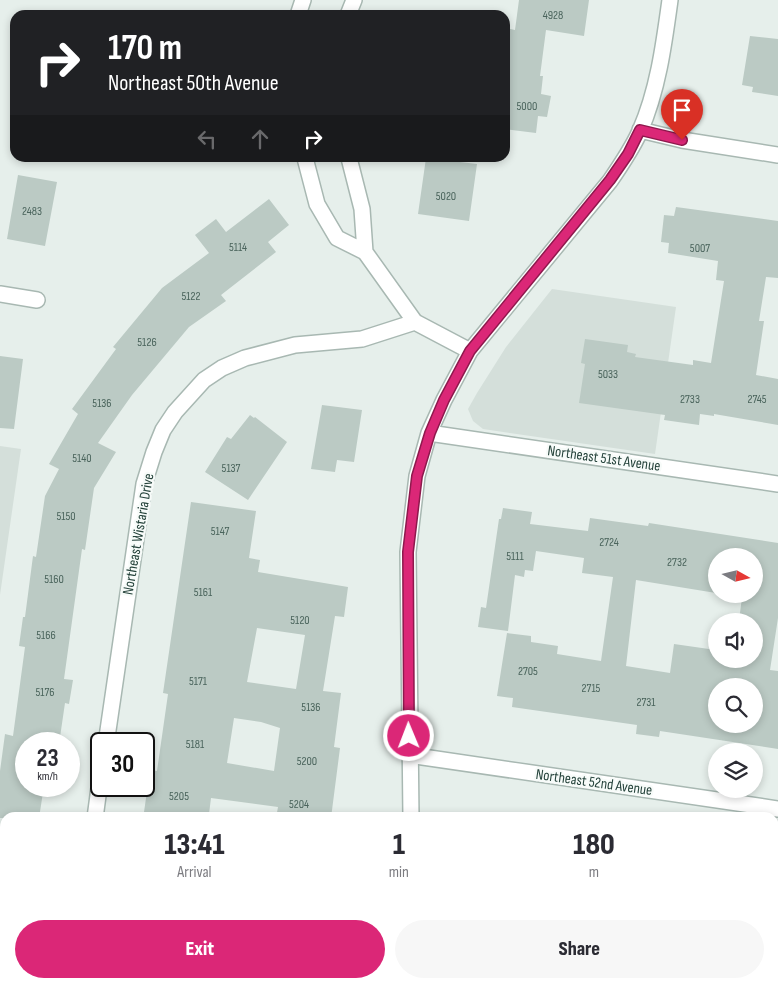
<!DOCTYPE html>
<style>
body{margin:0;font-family:"Sofia Sans Condensed",sans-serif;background:#f7f7f7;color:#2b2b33;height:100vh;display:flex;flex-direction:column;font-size:19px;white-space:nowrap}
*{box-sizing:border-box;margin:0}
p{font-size:16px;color:#7c7c81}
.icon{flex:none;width:28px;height:28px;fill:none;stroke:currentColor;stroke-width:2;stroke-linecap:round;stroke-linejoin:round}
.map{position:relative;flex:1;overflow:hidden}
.panel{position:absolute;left:0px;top:812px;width:779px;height:176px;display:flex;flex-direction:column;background:#fff;border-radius:15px 15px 0 0;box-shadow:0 2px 8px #0003}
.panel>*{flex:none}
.hud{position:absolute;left:10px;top:10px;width:500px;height:152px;border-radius:15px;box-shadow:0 2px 8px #0003;background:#202124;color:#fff;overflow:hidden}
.needle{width:32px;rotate:98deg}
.buttons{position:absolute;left:708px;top:548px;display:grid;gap:10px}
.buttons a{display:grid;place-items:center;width:55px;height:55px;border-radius:50%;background:#fff;box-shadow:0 2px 8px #0003;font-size:25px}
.speed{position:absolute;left:15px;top:732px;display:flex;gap:10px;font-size:25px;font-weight:700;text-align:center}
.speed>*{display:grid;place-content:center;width:65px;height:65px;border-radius:50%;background:#fff;box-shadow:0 2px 8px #0003;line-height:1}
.speed small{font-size:12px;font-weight:400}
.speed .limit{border:2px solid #111;border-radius:8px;background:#fff;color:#111}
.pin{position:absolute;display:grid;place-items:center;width:42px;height:42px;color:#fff;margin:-51px -21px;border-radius:50% 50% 50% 0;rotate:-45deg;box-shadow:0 0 5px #0007}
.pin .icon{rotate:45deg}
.me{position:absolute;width:55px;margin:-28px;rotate:359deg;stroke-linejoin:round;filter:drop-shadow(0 0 4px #0008)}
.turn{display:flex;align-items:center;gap:18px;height:105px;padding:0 15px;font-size:22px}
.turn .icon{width:65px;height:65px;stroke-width:2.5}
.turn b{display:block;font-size:35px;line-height:42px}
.lanes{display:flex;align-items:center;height:48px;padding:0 15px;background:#0003;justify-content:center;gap:25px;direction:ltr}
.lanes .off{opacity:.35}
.eta{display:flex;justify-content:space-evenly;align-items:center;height:85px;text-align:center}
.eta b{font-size:30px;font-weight:800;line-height:35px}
.cta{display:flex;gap:10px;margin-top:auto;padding:10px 15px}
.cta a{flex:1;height:58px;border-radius:30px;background:#db2777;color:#fff;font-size:20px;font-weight:800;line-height:58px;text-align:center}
.cta a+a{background:#f7f7f7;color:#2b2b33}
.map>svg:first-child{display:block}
.built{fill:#d4dfda}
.building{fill:#bbcac4;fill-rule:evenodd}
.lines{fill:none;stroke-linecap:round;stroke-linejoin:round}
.street-casing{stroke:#a8b8b2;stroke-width:18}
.street{stroke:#fff;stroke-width:15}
.route-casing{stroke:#8e194d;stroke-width:12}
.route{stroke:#db2777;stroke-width:9}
.labels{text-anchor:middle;stroke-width:4.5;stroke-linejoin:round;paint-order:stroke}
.number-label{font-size:12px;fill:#4a645c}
.street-label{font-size:15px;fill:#24423a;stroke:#f7fbf9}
</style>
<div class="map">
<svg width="778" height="988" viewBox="0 0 778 988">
<rect width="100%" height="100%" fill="#e6efeb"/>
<path class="built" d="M552 289 676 307 655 454 483 429 473 421 468 409 477 393 506 347Z
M0 446 21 449 0 595Z"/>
<path class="building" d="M519 0H589L584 36 546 30 540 76H543L541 94 551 96 547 117 538 116 536 133 505 129V28L515 30Z
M750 36 778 39V96L752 92 753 87 742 85Z
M426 158 477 164 469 221 418 214Z
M18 175 57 182 45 246 7 239Z
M269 199 289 225 268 242 276 252 221 295 226 301 189 327 132 395 98 443 116 452 94 488 85 550 82 549 64 679 73 680 69 704 65 703 59 744H26V786H44L39 818H0V771L5 734 13 736 25 647 19 646 23 617H25L33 556 36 557 45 496 59 469 49 464 78 414 72 409 116 349 113 347 162 288 209 253 195 235 216 219 226 232Z
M676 207 778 221V278L766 277 759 321H764L756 375 778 379V425L714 414V416L700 414 699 425 664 420 665 415 579 403 585 364 581 363 585 339 628 345 627 352 636 354 635 357 693 365V360L711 363 724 281 716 280 718 261 668 253 669 243 661 242 664 215 674 216Z
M0 356 23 359 14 429 0 428Z
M322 405 362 410 354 462 337 460 335 472 311 469Z
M250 415 254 418 255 417 287 442 248 500 205 472 227 437 231 439Z
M191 502 256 511 249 558 260 560 258 572 348 587 344 617 335 616 323 691 341 693 334 747 340 748 331 818H276L278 807 211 798 209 814 203 813V818H183L144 812 150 770 157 771 168 694 163 693ZM257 628 305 635 296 689 247 682ZM234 718 261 722 280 728 274 771 227 763Z
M503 508 532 512 530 524 588 531 590 518 648 526 649 523 778 543V618L770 670 778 671V749L660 731 659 737 636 734 637 725 512 707 513 698 497 696 507 633 531 636V642L558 646 557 654 601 661 613 577 582 573 584 558 536 551 533 571 525 570 524 577 515 575 508 631 478 627 481 607 486 608 499 519H501ZM716 556H754V594H722L742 597 739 621H754V659H716V650L674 644 670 673 626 666 636 580 716 593ZM716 686H754V724H716Z"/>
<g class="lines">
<g class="street-casing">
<path id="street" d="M298 15 303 0
M348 15 354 0
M640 130 682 140 778 155
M305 158 317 204 337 238 365 252
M349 158 362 209 365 252 415 322 470 351
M0 294 37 300
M429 433 778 484
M106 744 144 484 154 452 163 430 175 412 204 380 222 368 245 358 295 345 362 339 415 322
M409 755 778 809
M95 818 101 773
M411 818 408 552 417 476 429 433 444 400 470 351 610 181C621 165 632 149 640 131 658 90 664 44 670 0
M414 984V988
M69 988 70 984"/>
</g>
<use href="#street" class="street"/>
</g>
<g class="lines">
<g class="route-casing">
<path id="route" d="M409 736 408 552 417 476 430 433 444 400 470 351 610 180 628 154 640 130 682 140"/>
</g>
<use href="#route" class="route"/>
</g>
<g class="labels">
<g class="number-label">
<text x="553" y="19">4928</text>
<text x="527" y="110">5000</text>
<text x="446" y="200">5020</text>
<text x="32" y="215">2483</text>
<text x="238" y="251">5114</text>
<text x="700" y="252">5007</text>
<text x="191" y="300">5122</text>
<text x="147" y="346">5126</text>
<text x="608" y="378">5033</text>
<text x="690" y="403">2733</text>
<text x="757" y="403">2745</text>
<text x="102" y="407">5136</text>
<text x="82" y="462">5140</text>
<text x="231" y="472">5137</text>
<text x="66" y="520">5150</text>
<text x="220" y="535">5147</text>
<text x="609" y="546">2724</text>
<text x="515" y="560">5111</text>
<text x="677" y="566">2732</text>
<text x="54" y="583">5160</text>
<text x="203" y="596">5161</text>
<text x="300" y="624">5120</text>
<text x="46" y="639">5166</text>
<text x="528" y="675">2705</text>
<text x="198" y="685">5171</text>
<text x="591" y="692">2715</text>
<text x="45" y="696">5176</text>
<text x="646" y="706">2731</text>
<text x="311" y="711">5136</text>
<text x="195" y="748">5181</text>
<text x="307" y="765">5200</text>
<text x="179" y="800">5205</text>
<text x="299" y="808">5204</text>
</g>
<g class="street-label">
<text transform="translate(604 458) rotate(8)" y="5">Northeast 51st Avenue</text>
<text transform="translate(138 534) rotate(-80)" y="5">Northeast Wistaria Drive</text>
<text transform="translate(594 782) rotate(8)" y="5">Northeast 52nd Avenue</text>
</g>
</g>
</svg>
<div class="buttons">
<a><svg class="needle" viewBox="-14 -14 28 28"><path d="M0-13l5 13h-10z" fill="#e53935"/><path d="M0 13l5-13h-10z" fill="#7c7c81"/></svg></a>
<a><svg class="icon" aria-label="sound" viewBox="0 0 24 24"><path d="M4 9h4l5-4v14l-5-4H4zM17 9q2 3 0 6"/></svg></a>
<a><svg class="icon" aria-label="search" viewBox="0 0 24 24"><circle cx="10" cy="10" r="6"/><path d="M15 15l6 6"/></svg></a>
<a><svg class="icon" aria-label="layers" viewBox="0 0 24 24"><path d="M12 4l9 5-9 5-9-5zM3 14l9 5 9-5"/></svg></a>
</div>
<div class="speed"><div>23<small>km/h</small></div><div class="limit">30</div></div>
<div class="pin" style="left:682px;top:140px;background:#d93025"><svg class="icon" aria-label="arrive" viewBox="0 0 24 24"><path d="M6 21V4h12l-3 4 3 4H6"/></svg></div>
<svg class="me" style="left:409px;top:736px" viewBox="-20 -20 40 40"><circle r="17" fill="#db2777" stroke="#fff" stroke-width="3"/><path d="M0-11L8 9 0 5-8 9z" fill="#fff"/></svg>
<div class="hud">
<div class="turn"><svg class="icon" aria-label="right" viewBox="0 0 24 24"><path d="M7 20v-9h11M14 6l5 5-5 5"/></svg><div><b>170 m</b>Northeast 50th Avenue</div></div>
<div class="lanes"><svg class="icon off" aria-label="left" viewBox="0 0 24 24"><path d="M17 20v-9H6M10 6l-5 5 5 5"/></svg><svg class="icon off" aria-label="ahead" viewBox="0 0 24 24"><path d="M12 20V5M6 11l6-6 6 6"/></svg><svg class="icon" aria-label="right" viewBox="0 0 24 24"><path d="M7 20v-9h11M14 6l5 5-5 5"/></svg></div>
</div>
<section class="panel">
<div class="eta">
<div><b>13:41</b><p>Arrival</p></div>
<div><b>1</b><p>min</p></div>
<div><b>180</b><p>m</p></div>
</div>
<div class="cta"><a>Exit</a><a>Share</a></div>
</section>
</div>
